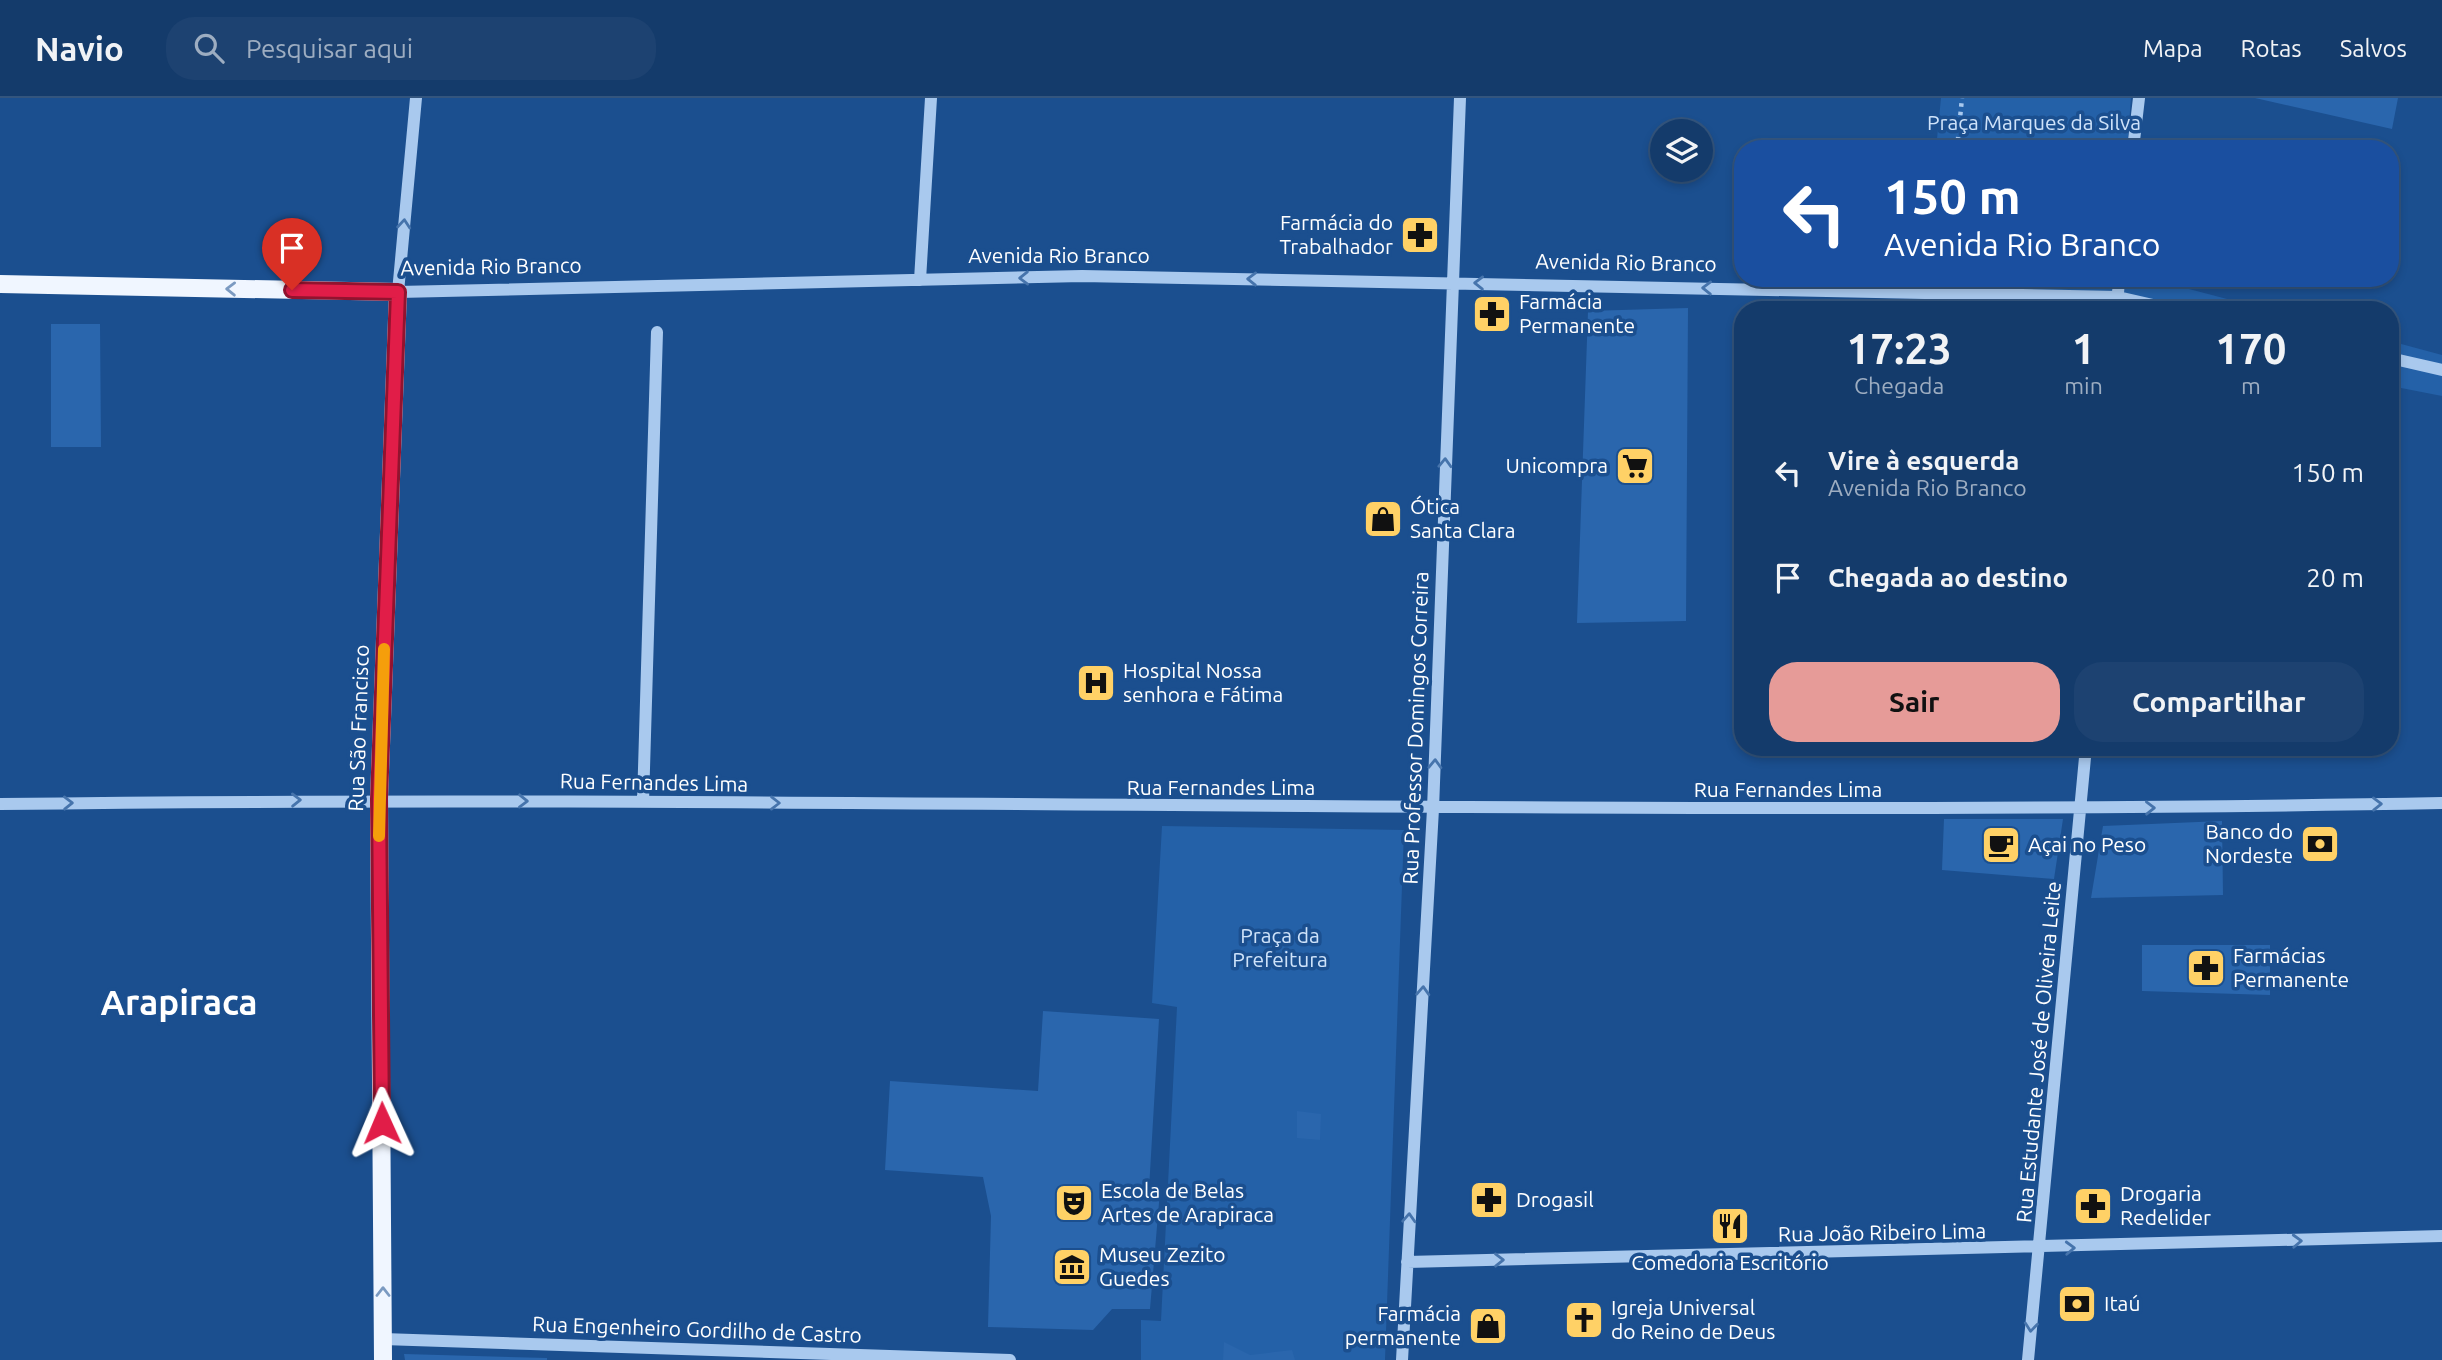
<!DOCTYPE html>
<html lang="pt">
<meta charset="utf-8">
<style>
body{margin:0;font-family:Ubuntu,sans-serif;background:#1d4271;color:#f1f3f6;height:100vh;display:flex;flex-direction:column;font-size:26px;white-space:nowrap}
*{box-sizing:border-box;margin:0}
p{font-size:23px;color:#9dadc1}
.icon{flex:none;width:38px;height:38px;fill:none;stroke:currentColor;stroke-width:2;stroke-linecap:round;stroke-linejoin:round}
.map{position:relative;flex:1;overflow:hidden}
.sheet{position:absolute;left:1734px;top:203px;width:665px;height:455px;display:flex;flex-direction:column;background:#143b6b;border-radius:28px;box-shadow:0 4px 10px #0003,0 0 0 2px #33557e}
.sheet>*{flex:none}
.banner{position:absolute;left:1734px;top:42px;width:665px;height:147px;border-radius:28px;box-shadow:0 4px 10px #0003,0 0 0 2px #33557e;background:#1a4fa0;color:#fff;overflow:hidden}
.fabs{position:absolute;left:1650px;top:21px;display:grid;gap:14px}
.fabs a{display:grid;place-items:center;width:63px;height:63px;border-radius:50%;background:#143b6b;box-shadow:0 4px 10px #0003,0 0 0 2px #33557e;font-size:35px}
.pin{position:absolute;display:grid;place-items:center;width:60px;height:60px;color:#fff;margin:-72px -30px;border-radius:50% 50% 50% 0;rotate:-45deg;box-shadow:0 0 7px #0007}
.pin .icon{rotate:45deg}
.me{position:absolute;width:77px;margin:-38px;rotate:359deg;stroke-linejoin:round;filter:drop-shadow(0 0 5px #0008)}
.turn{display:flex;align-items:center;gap:24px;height:147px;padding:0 35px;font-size:32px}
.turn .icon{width:91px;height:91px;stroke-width:2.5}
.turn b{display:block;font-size:49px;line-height:60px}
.eta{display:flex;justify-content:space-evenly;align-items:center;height:119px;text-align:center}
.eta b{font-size:42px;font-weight:600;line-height:49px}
.cta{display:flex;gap:14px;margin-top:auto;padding:14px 35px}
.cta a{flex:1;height:80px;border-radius:28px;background:#e69b98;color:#111;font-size:28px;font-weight:600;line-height:80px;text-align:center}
.cta a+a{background:#1d4271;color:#f1f3f6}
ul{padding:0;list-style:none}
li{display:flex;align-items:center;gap:21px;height:105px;padding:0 35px}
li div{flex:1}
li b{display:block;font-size:26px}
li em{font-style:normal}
header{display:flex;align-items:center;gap:42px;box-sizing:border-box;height:98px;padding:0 35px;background:#143b6b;border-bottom:2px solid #33557e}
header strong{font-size:33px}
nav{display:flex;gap:38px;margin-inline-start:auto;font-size:24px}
.search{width:490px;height:63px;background:#1d4271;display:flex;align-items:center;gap:18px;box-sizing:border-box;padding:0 24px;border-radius:28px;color:#9dadc1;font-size:26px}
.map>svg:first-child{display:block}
.green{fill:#2461a8}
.building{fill:#2a66ad}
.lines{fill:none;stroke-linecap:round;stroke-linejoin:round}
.path{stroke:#a9c9ee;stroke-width:4.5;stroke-dasharray:3.5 5;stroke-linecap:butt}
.minor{stroke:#a9c9ee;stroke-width:12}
.major{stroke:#f0f6ff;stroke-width:18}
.oneway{stroke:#4674ac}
.oneway2{stroke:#7b9ac1}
.route-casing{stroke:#92132f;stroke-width:18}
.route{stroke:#e11d48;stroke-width:12}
.slow{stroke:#f59e0b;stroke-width:12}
.labels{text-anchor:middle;stroke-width:7;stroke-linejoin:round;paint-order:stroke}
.park-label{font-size:21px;fill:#cfe3fa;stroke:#1b4f8f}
.poi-label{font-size:21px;fill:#fff;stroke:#1b4f8f;text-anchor:start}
.street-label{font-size:21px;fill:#fff;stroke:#1b4f8f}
.town-label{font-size:35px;font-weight:bold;fill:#fff;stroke:#1b4f8f}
</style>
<header>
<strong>Navio</strong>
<div class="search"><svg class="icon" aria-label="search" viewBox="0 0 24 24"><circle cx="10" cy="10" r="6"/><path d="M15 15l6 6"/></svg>Pesquisar aqui</div>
<nav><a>Mapa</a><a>Rotas</a><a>Salvos</a></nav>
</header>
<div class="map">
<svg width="2442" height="1262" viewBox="0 0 2442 1262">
<rect width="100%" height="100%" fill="#1b4f8f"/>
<path class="green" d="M1941 0H2131L2127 51H1936Z
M1923 180H2147L2269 212H2117L2118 199 1922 195Z
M2390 243 2442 257V298L2391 288Z
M1162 728 1404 732 1385 1262H1141V1222L1161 1223 1177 909 1152 905Z"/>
<path class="building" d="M2255 0H2398L2392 31Z
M1688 210 1686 523 1577 525 1588 213Z
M51 226H100L101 349H51Z
M1944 721H2063L2054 781 1942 772Z
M2222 723 2223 797 2091 800 2103 728Z
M2142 847H2270V897L2142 893Z
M1043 913 1159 921 1149 1091H1135L1160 1093 1150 1211H1112L1093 1232 988 1229 991 1118 983 1079 885 1072 890 983 1038 993Z
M1297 1013 1321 1016 1320 1042 1297 1040Z
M1224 1244 1250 1257 1292 1252 1295 1262H1223Z
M404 1256 547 1260V1262H405Z"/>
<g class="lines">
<path class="path" d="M1957 51 1962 0"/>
<path class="minor" d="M416 0 398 194 1082 178 2118 199 2175 212
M2133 51 2139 0
M920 182 931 0
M2117 212 2119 180
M2390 260 2442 272
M643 704 657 234
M0 706C814 696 1628 720 2442 705
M1407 1164 2442 1138
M383 1241 1010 1262
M1402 1262 1433 711 1460 0
M2028 1262 2086 649"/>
<path class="major" d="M0 186 398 194 379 701 383 1262"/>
</g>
<defs><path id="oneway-chevron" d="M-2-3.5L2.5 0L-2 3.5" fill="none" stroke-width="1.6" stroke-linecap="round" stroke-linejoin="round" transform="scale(1.75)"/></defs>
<g class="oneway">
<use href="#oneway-chevron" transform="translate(404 126) rotate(-85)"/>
<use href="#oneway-chevron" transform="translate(1024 180) rotate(179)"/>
<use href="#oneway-chevron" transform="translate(1252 181) rotate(-179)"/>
<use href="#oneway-chevron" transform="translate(1479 185) rotate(-179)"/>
<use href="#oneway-chevron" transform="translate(1707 190) rotate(-179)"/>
<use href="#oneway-chevron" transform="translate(1445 365) rotate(-88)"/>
<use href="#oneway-chevron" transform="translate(1435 666) rotate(-88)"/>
<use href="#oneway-chevron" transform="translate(296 702) rotate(-1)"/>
<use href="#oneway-chevron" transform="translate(523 703) rotate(1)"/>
<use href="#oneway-chevron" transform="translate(68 705) rotate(-1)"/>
<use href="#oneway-chevron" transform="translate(775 705)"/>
<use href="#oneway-chevron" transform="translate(2377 706) rotate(-1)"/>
<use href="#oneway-chevron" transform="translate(2150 710) rotate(-1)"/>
<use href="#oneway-chevron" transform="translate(1423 893) rotate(-87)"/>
<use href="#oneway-chevron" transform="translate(1409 1120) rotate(-87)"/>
<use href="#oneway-chevron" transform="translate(2297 1143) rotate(-2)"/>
<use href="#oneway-chevron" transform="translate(2070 1150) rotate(-2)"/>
<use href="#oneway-chevron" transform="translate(1499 1162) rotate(-1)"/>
<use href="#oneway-chevron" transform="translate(2031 1229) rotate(96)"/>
</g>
<g class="oneway2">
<use href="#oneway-chevron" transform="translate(231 191) rotate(-179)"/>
<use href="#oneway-chevron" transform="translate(383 1194) rotate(-90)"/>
</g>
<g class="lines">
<g class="route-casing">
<path id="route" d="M292 192 398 194 379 701 382 1025"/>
</g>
<use href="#route" class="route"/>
<path class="slow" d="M379 738 384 551"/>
</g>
<defs>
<g id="pharmacy-square" transform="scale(2.0125)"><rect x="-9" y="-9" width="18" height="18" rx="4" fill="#ffd166" stroke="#1b4f8f"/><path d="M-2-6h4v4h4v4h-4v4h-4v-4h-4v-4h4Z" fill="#111"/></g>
<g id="supermarket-square" transform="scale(2.0125)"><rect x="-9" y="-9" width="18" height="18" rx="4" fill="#ffd166" stroke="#1b4f8f"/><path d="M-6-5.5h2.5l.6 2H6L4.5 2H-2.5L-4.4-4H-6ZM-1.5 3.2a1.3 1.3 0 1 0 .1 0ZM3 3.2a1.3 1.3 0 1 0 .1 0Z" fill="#111"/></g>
<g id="shop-square" transform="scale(2.0125)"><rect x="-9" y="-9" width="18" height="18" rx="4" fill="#ffd166" stroke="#1b4f8f"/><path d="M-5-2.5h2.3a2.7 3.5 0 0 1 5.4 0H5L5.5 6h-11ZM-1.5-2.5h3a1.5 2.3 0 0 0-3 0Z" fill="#111"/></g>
<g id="hospital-square" transform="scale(2.0125)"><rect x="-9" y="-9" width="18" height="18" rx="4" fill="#ffd166" stroke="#1b4f8f"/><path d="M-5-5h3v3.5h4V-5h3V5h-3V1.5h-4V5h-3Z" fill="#111"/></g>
<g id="bank-square" transform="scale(2.0125)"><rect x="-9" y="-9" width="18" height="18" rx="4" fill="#ffd166" stroke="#1b4f8f"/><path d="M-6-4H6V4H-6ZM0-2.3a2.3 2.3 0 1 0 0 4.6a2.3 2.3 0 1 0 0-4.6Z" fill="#111"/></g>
<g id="cafe-square" transform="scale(2.0125)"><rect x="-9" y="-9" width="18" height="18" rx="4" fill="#ffd166" stroke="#1b4f8f"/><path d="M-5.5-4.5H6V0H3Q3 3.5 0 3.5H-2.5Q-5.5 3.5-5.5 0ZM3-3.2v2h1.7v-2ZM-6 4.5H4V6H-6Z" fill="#111"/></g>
<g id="theatre-square" transform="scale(2.0125)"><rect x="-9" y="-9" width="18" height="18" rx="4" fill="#ffd166" stroke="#1b4f8f"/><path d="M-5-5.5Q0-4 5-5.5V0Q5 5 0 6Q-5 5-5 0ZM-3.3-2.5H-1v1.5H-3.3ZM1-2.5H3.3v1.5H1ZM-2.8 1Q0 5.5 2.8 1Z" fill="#111"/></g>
<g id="restaurant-square" transform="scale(2.0125)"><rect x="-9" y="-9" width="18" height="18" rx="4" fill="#ffd166" stroke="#1b4f8f"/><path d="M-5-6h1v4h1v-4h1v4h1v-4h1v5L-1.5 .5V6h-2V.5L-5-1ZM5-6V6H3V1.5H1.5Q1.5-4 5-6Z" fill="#111"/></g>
<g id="museum-square" transform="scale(2.0125)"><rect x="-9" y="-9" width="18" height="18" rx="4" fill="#ffd166" stroke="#1b4f8f"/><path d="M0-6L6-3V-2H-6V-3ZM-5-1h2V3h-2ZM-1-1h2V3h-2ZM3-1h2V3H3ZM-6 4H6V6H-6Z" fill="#111"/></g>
<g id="church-square" transform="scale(2.0125)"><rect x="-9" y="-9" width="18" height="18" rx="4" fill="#ffd166" stroke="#1b4f8f"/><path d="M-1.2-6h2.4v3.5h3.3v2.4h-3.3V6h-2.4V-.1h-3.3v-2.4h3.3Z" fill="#111"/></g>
</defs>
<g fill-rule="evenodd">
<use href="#pharmacy-square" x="1420" y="137"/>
<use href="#pharmacy-square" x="1492" y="216"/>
<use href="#supermarket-square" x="1635" y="368"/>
<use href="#shop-square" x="1383" y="421"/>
<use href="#hospital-square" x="1096" y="585"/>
<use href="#bank-square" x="2320" y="746"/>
<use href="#cafe-square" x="2001" y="747"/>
<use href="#pharmacy-square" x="2206" y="870"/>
<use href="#pharmacy-square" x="1489" y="1102"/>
<use href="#theatre-square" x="1074" y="1105"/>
<use href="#pharmacy-square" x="2093" y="1108"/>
<use href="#restaurant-square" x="1730" y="1128"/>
<use href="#museum-square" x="1072" y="1169"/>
<use href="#bank-square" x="2077" y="1206"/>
<use href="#church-square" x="1584" y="1222"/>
<use href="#shop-square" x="1488" y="1228"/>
</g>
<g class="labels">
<g class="park-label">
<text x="2034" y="32">Praça Marques da Silva</text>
<text x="1280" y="845">Praça da<tspan x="1280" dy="24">Prefeitura</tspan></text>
</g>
<g class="poi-label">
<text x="1393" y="132" text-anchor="end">Farmácia do<tspan x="1393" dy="24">Trabalhador</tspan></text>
<text x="1519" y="211">Farmácia<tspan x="1519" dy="24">Permanente</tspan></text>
<text x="1608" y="375" text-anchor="end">Unicompra</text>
<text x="1410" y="416">Ótica<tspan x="1410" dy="24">Santa Clara</tspan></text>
<text x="1123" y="580">Hospital Nossa<tspan x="1123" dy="24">senhora e Fátima</tspan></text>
<text x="2293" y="741" text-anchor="end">Banco do<tspan x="2293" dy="24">Nordeste</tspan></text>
<text x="2028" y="754">Açai no Peso</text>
<text x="2233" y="865">Farmácias<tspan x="2233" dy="24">Permanente</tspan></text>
<text x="1101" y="1100">Escola de Belas<tspan x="1101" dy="24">Artes de Arapiraca</tspan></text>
<text x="2120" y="1103">Drogaria<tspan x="2120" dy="24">Redelider</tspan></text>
<text x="1516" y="1109">Drogasil</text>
<text x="1099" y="1164">Museu Zezito<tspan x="1099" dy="24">Guedes</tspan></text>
<text x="1730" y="1172" text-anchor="middle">Comedoria Escritório</text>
<text x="2104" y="1213">Itaú</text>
<text x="1611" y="1217">Igreja Universal<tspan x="1611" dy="24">do Reino de Deus</tspan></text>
<text x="1461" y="1223" text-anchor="end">Farmácia<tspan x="1461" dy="24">permanente</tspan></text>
</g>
<g class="street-label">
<text x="1059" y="165">Avenida Rio Branco</text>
<text transform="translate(1626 165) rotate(1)" y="7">Avenida Rio Branco</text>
<text transform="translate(491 169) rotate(-1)" y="7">Avenida Rio Branco</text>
<text transform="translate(359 630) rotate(-88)" y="7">Rua São Francisco</text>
<text transform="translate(1416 630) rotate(-88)" y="7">Rua Professor Domingos Correira</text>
<text transform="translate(654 685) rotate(1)" y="7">Rua Fernandes Lima</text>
<text x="1221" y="697">Rua Fernandes Lima</text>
<text x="1788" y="699">Rua Fernandes Lima</text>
<text transform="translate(2039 954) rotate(-85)" y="7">Rua Estudante José de Oliveira Leite</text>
<text transform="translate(1882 1135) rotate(-1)" y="7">Rua João Ribeiro Lima</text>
<text transform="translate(697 1232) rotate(2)" y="7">Rua Engenheiro Gordilho de Castro</text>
</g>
<g class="town-label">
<text x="179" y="917">Arapiraca</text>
</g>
</g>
</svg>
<div class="fabs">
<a><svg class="icon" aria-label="layers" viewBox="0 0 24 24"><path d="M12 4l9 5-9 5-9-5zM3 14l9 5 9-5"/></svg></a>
</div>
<div class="pin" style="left:292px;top:192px;background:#d93025"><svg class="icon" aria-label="arrive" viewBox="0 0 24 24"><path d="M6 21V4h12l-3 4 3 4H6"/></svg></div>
<svg class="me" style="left:382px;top:1025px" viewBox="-20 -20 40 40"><path d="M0-17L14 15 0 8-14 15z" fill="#e11d48" stroke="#fff" stroke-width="4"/></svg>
<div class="banner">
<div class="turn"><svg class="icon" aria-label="left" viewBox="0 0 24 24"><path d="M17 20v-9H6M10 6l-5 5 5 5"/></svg><div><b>150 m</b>Avenida Rio Branco</div></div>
</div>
<section class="sheet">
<div class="eta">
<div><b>17:23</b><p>Chegada</p></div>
<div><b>1</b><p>min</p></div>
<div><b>170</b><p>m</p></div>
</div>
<ul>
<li><svg class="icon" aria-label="left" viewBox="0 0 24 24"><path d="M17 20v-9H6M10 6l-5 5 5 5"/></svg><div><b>Vire à esquerda</b><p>Avenida Rio Branco</p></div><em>150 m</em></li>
<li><svg class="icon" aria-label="arrive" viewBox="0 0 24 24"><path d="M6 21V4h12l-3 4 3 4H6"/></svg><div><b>Chegada ao destino</b></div><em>20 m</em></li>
</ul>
<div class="cta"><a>Sair</a><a>Compartilhar</a></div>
</section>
</div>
